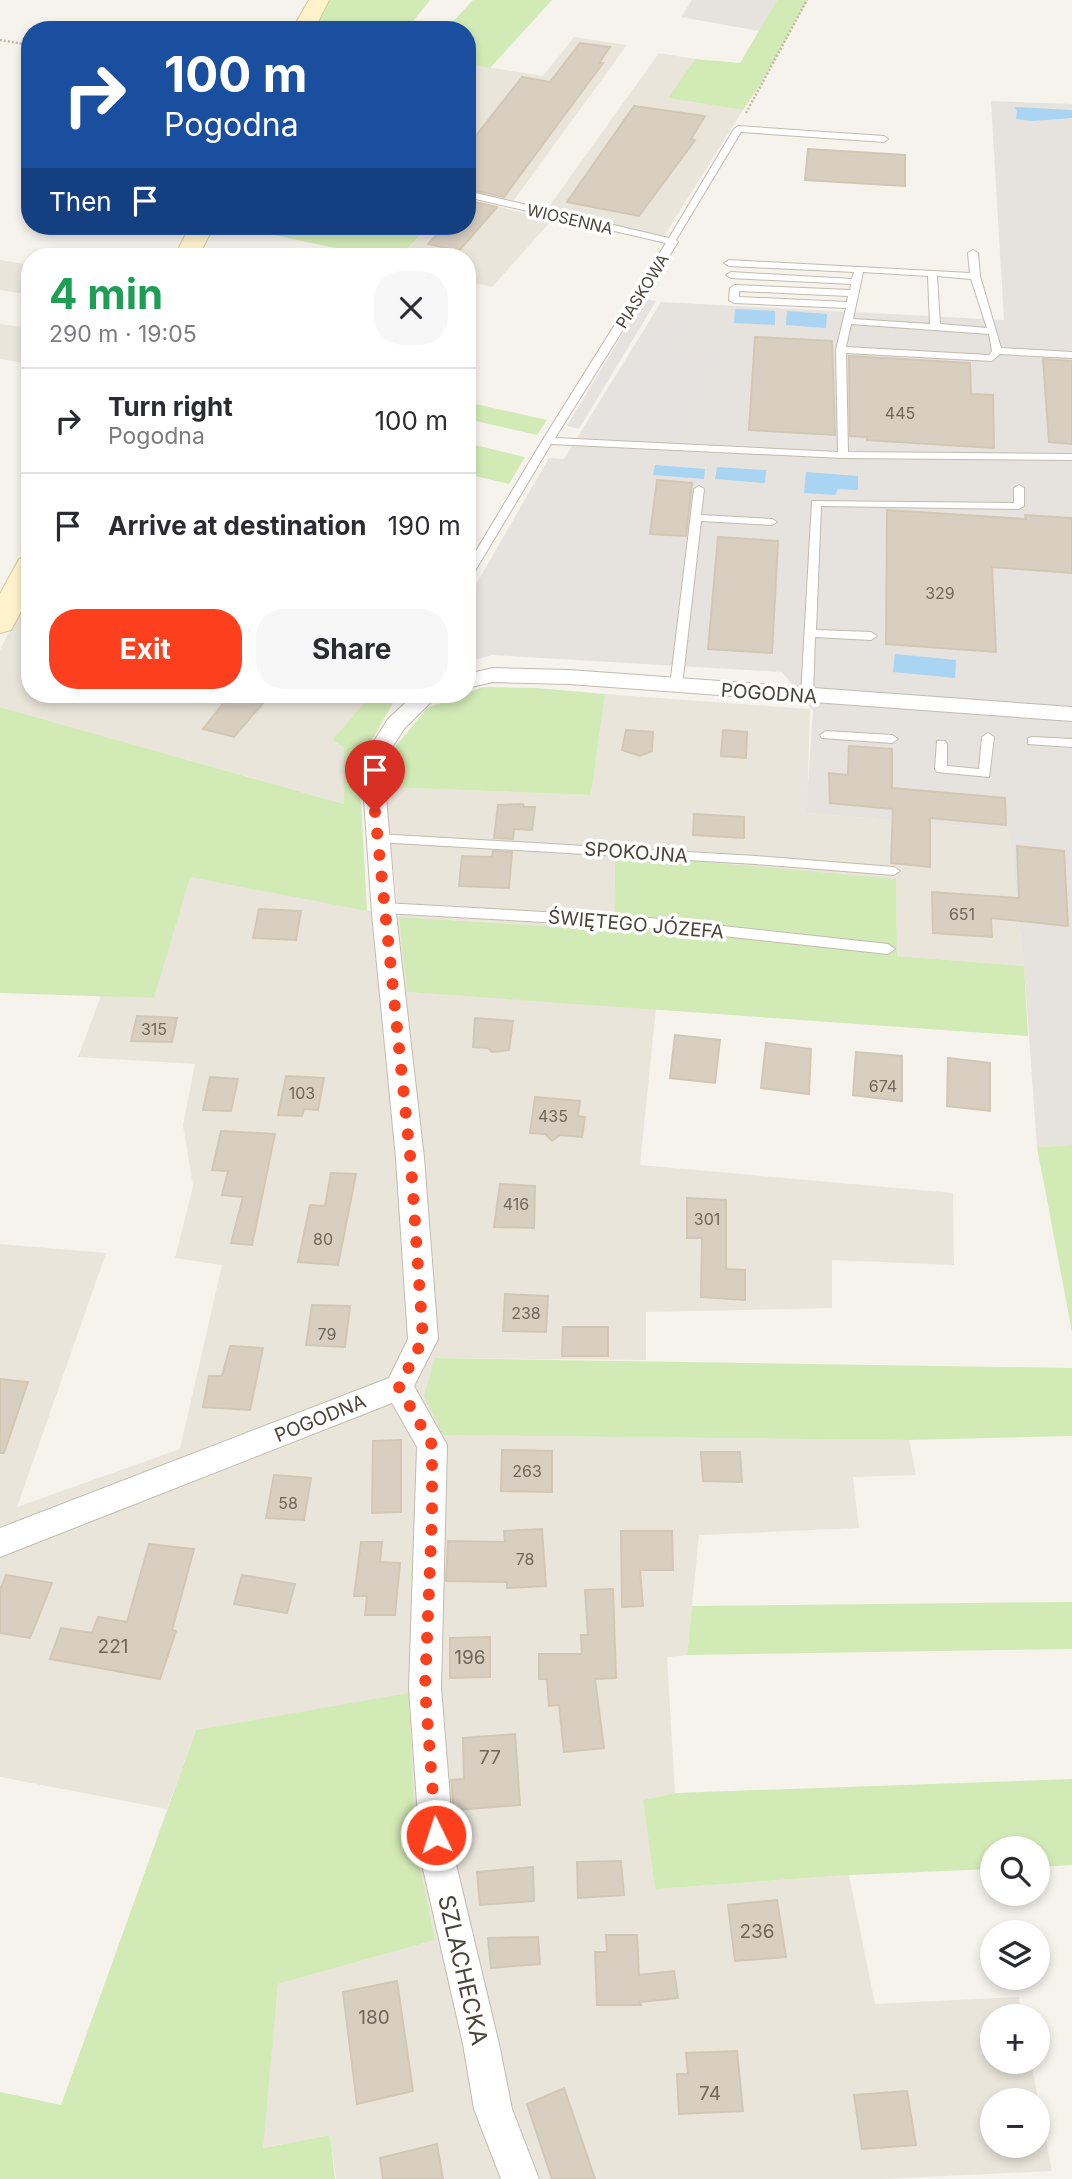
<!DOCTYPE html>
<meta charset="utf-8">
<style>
body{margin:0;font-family:Inter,sans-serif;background:#f7f7f7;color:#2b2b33;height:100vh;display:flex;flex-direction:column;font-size:26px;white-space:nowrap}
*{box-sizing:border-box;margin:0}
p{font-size:23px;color:#7c7c81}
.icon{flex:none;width:38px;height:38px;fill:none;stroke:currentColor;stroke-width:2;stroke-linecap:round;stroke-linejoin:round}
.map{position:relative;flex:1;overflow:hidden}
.sheet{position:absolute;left:21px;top:248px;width:455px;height:455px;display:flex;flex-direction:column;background:#fff;border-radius:28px;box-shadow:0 4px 10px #0003}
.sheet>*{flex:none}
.banner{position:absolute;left:21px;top:21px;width:455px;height:214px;border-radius:28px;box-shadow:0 4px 10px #0003;background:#1a4fa0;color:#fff;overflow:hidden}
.fabs{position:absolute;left:980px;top:1836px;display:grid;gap:14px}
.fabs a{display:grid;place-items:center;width:70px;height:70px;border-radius:50%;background:#fff;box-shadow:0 4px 10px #0003;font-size:35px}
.pin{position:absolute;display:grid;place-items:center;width:60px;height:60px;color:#fff;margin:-72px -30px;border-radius:50% 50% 50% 0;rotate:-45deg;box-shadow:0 0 7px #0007}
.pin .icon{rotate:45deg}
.me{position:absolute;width:77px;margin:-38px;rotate:356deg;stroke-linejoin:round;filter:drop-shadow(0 0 5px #0008)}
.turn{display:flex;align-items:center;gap:24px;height:147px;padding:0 28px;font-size:32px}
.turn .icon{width:91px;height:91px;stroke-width:2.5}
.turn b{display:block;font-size:49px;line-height:60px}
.then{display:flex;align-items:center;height:66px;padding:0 28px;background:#0003;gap:14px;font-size:26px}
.round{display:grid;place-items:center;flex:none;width:74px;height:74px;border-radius:28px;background:#f7f7f7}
.head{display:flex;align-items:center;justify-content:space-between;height:119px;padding:0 28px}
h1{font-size:42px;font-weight:700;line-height:52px;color:#1e9e55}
.primary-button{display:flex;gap:14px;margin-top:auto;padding:14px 28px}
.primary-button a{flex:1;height:80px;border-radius:28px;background:#fc3f1d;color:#fff;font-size:28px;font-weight:700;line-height:80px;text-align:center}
.primary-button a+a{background:#f7f7f7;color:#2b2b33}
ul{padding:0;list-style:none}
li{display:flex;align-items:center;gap:21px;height:105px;padding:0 28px;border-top:2px solid #e1e1e2}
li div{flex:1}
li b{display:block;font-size:26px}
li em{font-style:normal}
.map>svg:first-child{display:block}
.residential{fill:#eae5da;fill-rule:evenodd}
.industrial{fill:#e6e2dd}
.green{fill:#d2eab5}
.parking{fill:#e5e3e0}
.water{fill:#a9d4f2}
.building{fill:#d8cfc1;stroke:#d3c7b4;stroke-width:2}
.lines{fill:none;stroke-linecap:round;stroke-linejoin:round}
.lane-casing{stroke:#c2bbae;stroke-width:2}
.street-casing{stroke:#c2bbae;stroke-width:2}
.secondary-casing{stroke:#d6c79b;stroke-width:2}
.path{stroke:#c4b79f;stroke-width:2.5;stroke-dasharray:2 2;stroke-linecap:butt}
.lane{fill:#fff;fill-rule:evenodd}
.street{fill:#fff;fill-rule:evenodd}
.secondary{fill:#fff3cd;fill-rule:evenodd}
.route{stroke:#fc3f1d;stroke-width:12;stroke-dasharray:0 21.6}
.labels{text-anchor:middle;stroke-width:7;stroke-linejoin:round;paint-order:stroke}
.far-street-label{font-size:16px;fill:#4b4439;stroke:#fff}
.number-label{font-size:16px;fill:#6e675b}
.street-label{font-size:19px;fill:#4b4439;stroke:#fff}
.near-number-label{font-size:19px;fill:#6e675b}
.near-street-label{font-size:23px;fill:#4b4439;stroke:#fff}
</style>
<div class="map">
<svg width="1072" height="2179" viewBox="0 0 1072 2179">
<rect width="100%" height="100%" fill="#f6f3ec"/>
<path class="residential" d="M574 37 627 45 511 204 467 193V64L543 76Z
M659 53 695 59 668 98 743 110 663 238 545 212Z
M467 199 552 220 492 287 467 281V257H400L424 232 403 226H467Z
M0 260 30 265V295L0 290Z
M0 324 30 328V364L0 359Z
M30 590V695H371L332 740 344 748 345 804 0 707V650Z
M605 694 810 709 807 813 1009 830 1024 966 897 956 896 880 615 855 614 930 399 917 407 992 656 1008 640 1165 953 1193 954 1265 832 1260V1308L646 1312V1360L435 1358 443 1435 909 1440 916 1475 853 1477 859 1528 699 1535 687 1655 667 1657 675 1793 643 1800 655 1889 849 1875 875 2004 1019 1997 1022 2016H992V2062H1031L1052 2171 884 2179H336L330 2135 262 2148 278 1984 435 1940 415 1843 409 1694 196 1730 167 1809 0 1777V1244L106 1253 17 1507 180 1449 222 1265 175 1258 193 1186 183 1125 195 1064 78 1057 101 996 154 998 189 876 399 917 384 787 591 795ZM992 2100H1038V2146H992Z"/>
<path class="industrial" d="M692 0H777L759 31 681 17Z
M991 101 1072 104V1145L1037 1147 1024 966 1009 830 806 813 813 711 782 672 492 655 467 662V600L549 458 564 459 661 302 1004 320Z"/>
<path class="green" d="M330 0H430L406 30H315Z
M473 0H552L490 68 467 64V30H445Z
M777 0H807C786 36 768 76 743 110L668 98 695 59 740 63Z
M232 226H403L424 231 400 257H377Z
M467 402 547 420 537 435 467 419Z
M467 443 525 457 509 484 467 474Z
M483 687 536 688 605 694 591 795 384 787 396 746 427 708Z
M370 696 393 703 368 747 360 783 367 911 190 877 154 998 0 993V707L344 804V748L332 740Z
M615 854 896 879 897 956 1024 966 1028 1036 407 992 399 917 614 930Z
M1072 1145V1332L1037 1147Z
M435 1358 1072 1368V1436L909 1440 443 1435 424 1396Z
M1072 1602V1649L687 1655 692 1606Z
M409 1693 415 1843 435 1940 278 1984 263 2148 330 2135 335 2179H0V2092L61 2105 196 1730Z
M1072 1779V1865L1038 1867V1848H992V1869L849 1875 655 1889 643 1800 675 1793Z"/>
<path class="parking" d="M644 299 656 301 579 429 567 426Z
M648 327 688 333 676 356 715 364 677 440 590 426Z"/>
<path class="water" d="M1014 107 1072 110V118L1032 121 1016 119 1017 111Z
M735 309 775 311V325L734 323Z
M787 311 827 314 826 328 786 325Z
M655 465 705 469 704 479 653 475Z
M717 467 766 470 765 483 715 479Z
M806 472 858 476V490L837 489 836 495 804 493Z
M895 654 956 660 955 678 893 672Z"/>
<path class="building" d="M580 43 610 47 599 63H603L504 197 467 189V147L522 77 550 82Z
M634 106 705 116 691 139 695 140 639 216 567 202Z
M808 149 905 155V186L805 180Z
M467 200 497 207 459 251 428 244 445 226H467Z
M755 337 832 341 835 435 749 430Z
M849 356 970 363 971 394 993 395 994 448 867 440V437L850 436Z
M1043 359 1072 361V444L1049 442Z
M657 480 692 483 686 536 650 534Z
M887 510 1026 519 1025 515 1072 518V573L992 567 996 652 886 644Z
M718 537 778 541 772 653 708 649Z
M230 695H270L234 737 203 729Z
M626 730 653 732 652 751 640 756 622 750Z
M723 730 747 732 746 758 721 756Z
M849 746 892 749V788L1005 798 1006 825 930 818V867L891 863 893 809 830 803 829 773 848 775Z
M523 804 524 807H535L532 830 514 829 513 839 494 838 498 805Z
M694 814 744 817V838L693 835Z
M1017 846 1064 851 1068 926 991 918 992 937 933 933 932 892 1019 898Z
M493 851 512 852 509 888 459 886 462 856 492 857Z
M259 909 301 911 296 940 253 938Z
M137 1016 177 1018 172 1042 131 1041Z
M475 1018 513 1021 509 1050 492 1052 488 1048 473 1047Z
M675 1035 720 1040 715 1083 670 1078Z
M766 1043 811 1049 809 1094 761 1088Z
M856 1052 902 1056V1101L853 1095Z
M948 1058 990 1063V1111L947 1106Z
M286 1076 324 1078 318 1110 304 1109 302 1116 278 1115Z
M210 1077 238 1079 231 1111 203 1110Z
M535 1097 580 1101 578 1116 585 1117 582 1137 560 1135 552 1141 545 1134 530 1133Z
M221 1131 275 1134 252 1245 231 1243 243 1197 222 1195 228 1171 212 1170Z
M331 1173 356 1174 338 1265 298 1262 310 1205 325 1206Z
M500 1184 535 1186 534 1228 494 1227Z
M687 1198 726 1200V1269L745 1270V1300L701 1297 702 1238H687Z
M505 1294 548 1296 546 1332 503 1331Z
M312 1305 350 1306 345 1347 306 1345Z
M563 1327H608V1356H562Z
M230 1346 263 1348 250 1410 203 1407 209 1376H222Z
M0 1379 28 1382 4 1453H0Z
M401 1440V1512L372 1513 373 1441Z
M502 1450 552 1451V1492L501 1491Z
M701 1452H740L742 1482 703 1481Z
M274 1475 311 1478 304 1520 266 1518Z
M542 1529 546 1586 507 1588V1582L446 1581 448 1541 505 1542 504 1531Z
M621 1531H672L673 1570H640L643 1606 622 1607Z
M361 1542H382L380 1562 400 1563 395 1615H365L367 1596H354Z
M149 1544 194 1549 172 1630 176 1631 160 1679 50 1659 61 1628 92 1633 98 1617 127 1622Z
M6 1575 52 1583 30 1638 0 1633V1590Z
M242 1575 295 1584 287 1613 234 1604Z
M613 1589 616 1678 595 1679 604 1748 564 1752 559 1705 549 1706 547 1679H539V1654H582L581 1635H588L585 1590Z
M490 1637V1677L450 1678V1638Z
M515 1734 520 1805 454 1810 451 1780 464 1779 463 1738Z
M621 1861 624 1895 578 1898 577 1862Z
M533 1867 534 1901 480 1905 477 1872Z
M777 1900 786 1957 735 1961 728 1905Z
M606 1935H637L639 1975 674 1971 678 1998 640 2002 641 2005H597L595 1952H607Z
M538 1937 540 1964 491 1968 488 1938Z
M397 1981 413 2091 357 2104 343 1992Z
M737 2051 743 2111 679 2114 677 2074H688L686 2053Z
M564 2088 595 2179H552L527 2104Z
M907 2091 916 2145 862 2149 854 2095Z
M437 2144 443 2179H383L380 2158Z"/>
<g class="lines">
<g class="lane-casing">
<path id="lane" d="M738 126 884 136 888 139 884 142 741 132 676 240 678 242 555 438 838 452 836 350 846 308 734 303 729 300 730 288 735 285 850 290 851 284 731 278 726 275 731 272 852 279 854 272 729 266 724 263 729 260 970 273 968 253 973 250 978 253 980 276 1001 348 1072 352V358L1000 354 992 361 846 353 848 452 1072 454V460L843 458 551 444 472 576 467 579V566L542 441 666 243 467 197V191L669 238 734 129ZM863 272 928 276 930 324 853 319ZM937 276 971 279 987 328 940 324ZM739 291 848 296 847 302 739 297ZM851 324 989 334 992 351 989 355 846 347Z
M1019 485 1024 488V506L1019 509 821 506 816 630 871 632 877 636 871 640 815 637 813 696 807 700 803 699 801 696 812 501 1014 503V488Z
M699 486 704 489 701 515 772 519 777 522 772 525 701 521 682 686 676 690 670 686 694 489Z
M826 731 892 735 898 739 892 743 822 738 820 735Z
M988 733 994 737 989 777 937 772 935 769 937 741H945L947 744V766L979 769 982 737Z
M1032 737 1072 739V747L1028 744V738Z
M377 834 756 856 894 867 900 871 894 875 756 864 377 842 371 838Z
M384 903 650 918 888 944 895 949 888 954 650 928 384 913 378 908Z"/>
</g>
<g class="street-casing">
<path id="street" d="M493 668 569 670 1072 707V721L569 684 493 682 467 688V674Z
M414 695H438L404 729 391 749 385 785 396 914 424 1158 438 1339 414 1386 447 1445 441 1688 455 1860 499 2044 512 2109 539 2179H501L474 2109 463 2044 421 1860 409 1688 417 1447 392 1403 0 1557V1528L389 1378 408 1339 396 1158 372 914 363 785 369 749 388 719Z"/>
</g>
<g class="secondary-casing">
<path id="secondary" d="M309 0H329L314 30H292Z
M190 226H214L198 257H174Z
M30 556V595L11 630 0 633V594L19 559Z"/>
</g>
<path class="path" d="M0 40 30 45
M746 113 807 0"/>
<use href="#lane" class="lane"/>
<use href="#street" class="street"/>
<use href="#secondary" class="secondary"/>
</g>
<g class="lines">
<path class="route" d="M375 812 411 1165 423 1339 399 1387 432 1445V1517L425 1688 436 1835"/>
</g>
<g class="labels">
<g class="far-street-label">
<text transform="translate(570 219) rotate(13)" y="6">WIOSENNA</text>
<text transform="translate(642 291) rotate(-58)" y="6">PIASKOWA</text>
</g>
<g class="number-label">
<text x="900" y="419">445</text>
<text x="940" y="599">329</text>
<text x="962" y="920">651</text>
<text x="154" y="1035">315</text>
<text x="883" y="1092">674</text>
<text x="302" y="1099">103</text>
<text x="553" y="1122">435</text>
<text x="516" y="1210">416</text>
<text x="707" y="1225">301</text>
<text x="323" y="1245">80</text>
<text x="526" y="1319">238</text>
<text x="327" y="1340">79</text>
<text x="527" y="1477">263</text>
<text x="288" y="1509">58</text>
<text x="525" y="1565">78</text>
</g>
<g class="street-label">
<text transform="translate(769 693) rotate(4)" y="7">POGODNA</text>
<text transform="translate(636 852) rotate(4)" y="7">SPOKOJNA</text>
<text transform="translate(636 924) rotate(5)" y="7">ŚWIĘTEGO JÓZEFA</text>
<text transform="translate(320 1418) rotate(-22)" y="7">POGODNA</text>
</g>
<g class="near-number-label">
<text x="113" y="1653">221</text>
<text x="470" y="1664">196</text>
<text x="490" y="1764">77</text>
<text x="757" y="1938">236</text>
<text x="374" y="2024">180</text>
<text x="710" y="2100">74</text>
</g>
<g class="near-street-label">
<text transform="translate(463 1970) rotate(77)" y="8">SZLACHECKA</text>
</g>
</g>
</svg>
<div class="fabs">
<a><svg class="icon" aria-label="search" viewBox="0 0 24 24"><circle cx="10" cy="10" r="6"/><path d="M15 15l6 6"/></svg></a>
<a><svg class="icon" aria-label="layers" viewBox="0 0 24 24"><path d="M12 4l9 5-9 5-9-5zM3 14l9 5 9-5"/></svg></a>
<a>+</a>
<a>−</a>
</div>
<div class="pin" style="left:375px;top:812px;background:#d93025"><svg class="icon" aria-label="arrive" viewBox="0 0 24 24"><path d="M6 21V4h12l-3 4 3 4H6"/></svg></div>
<svg class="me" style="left:436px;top:1835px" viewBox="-20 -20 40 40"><circle r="17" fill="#fc3f1d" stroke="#fff" stroke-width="3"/><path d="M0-11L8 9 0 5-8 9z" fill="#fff"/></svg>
<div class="banner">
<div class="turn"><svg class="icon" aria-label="right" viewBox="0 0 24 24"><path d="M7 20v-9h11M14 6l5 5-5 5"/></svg><div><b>100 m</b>Pogodna</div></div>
<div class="then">Then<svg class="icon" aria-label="arrive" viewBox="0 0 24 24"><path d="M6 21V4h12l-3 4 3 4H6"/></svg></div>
</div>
<section class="sheet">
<div class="head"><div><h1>4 min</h1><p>290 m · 19:05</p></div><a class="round"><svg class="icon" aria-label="close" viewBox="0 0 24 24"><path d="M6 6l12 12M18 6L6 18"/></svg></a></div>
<ul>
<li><svg class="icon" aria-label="right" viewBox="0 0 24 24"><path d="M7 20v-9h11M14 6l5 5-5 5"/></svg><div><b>Turn right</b><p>Pogodna</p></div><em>100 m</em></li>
<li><svg class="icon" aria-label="arrive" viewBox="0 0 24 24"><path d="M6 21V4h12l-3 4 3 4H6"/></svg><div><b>Arrive at destination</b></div><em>190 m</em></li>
</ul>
<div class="primary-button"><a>Exit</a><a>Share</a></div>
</section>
</div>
